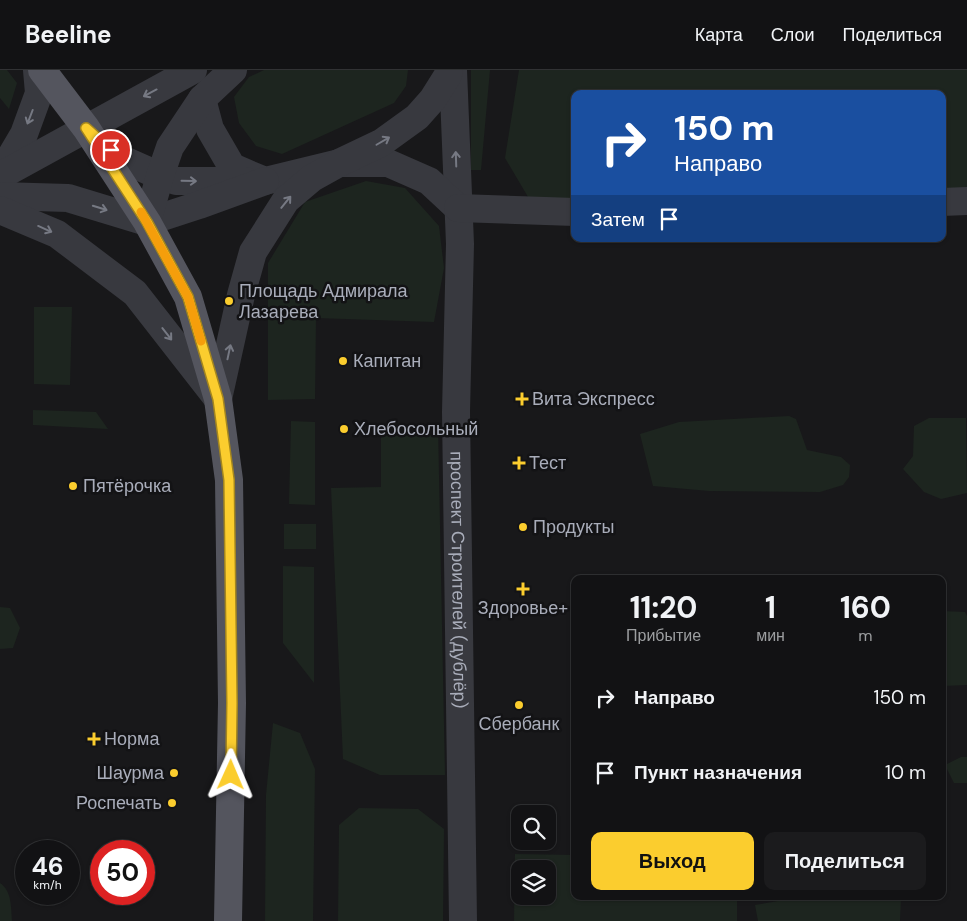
<!DOCTYPE html>
<html lang="ru">
<meta charset="utf-8">
<style>
body{margin:0;font-family:"DM Sans",sans-serif;background:#1b1b1d;color:#f1f3f6;height:100vh;display:flex;flex-direction:column;font-size:19px;white-space:nowrap}
*{box-sizing:border-box;margin:0}
p{font-size:16px;color:#9c9ea0}
.icon{flex:none;width:28px;height:28px;fill:none;stroke:currentColor;stroke-width:2;stroke-linecap:round;stroke-linejoin:round}
.map{position:relative;flex:1;overflow:hidden}
.side{position:absolute;left:571px;top:505px;width:375px;height:325px;display:flex;flex-direction:column;background:#121214;border-radius:10px;box-shadow:0 1px 4px #0004,0 0 0 1px #313234}
.side>*{flex:none}
.top-card{position:absolute;left:571px;top:20px;width:375px;height:152px;border-radius:10px;box-shadow:0 1px 4px #0004,0 0 0 1px #313234;background:#1a4fa0;color:#fff;overflow:hidden}
.buttons{position:absolute;left:511px;top:735px;display:grid;gap:10px}
.buttons a{display:grid;place-items:center;width:45px;height:45px;border-radius:10px;background:#121214;box-shadow:0 1px 4px #0004,0 0 0 1px #313234;font-size:25px}
.speed{position:absolute;left:15px;top:770px;display:flex;gap:10px;font-size:25px;font-weight:700;text-align:center}
.speed>*{display:grid;place-content:center;width:65px;height:65px;border-radius:50%;background:#121214;box-shadow:0 1px 4px #0004,0 0 0 1px #313234;line-height:1}
.speed small{font-size:12px;font-weight:400}
.speed .limit{border:8px solid #d22;background:#fff;color:#111}
.pin{position:absolute;display:grid;place-items:center;width:42px;height:42px;color:#fff;margin:-21px;border:2px solid #fff;border-radius:50%;box-shadow:0 1px 5px #0007}
.me{position:absolute;width:55px;margin:-28px;rotate:1deg;stroke-linejoin:round;filter:drop-shadow(0 0 4px #0008)}
.turn{display:flex;align-items:center;gap:18px;height:105px;padding:0 20px;font-size:22px}
.turn .icon{width:65px;height:65px;stroke-width:2.5}
.turn b{display:block;font-size:35px;line-height:42px}
.then{display:flex;align-items:center;height:48px;padding:0 20px;background:#0003;gap:10px;font-size:19px}
.eta{display:flex;justify-content:space-evenly;align-items:center;height:85px;text-align:center}
.eta b{font-size:30px;font-weight:700;line-height:35px}
.cta{display:flex;gap:10px;margin-top:auto;padding:10px 20px}
.cta a{flex:1;height:58px;border-radius:10px;background:#fbcd2e;color:#111;font-size:20px;font-weight:700;line-height:58px;text-align:center}
.cta a+a{background:#1b1b1d;color:#f1f3f6}
ul{padding:0;list-style:none}
li{display:flex;align-items:center;gap:15px;height:75px;padding:0 20px}
li div{flex:1}
li b{display:block;font-size:19px}
li em{font-style:normal}
header{display:flex;align-items:center;gap:30px;box-sizing:border-box;height:70px;padding:0 25px;background:#121214;border-bottom:1px solid #313234}
header strong{font-size:24px}
nav{display:flex;gap:28px;margin-inline-start:auto;font-size:18px}
.map>svg:first-child{display:block}
.green{fill:#1d251f;fill-rule:evenodd}
.lines{fill:none;stroke-linecap:round;stroke-linejoin:round}
.minor{stroke:#38393f;stroke-width:28}
.major{stroke:#54555e;stroke-width:28}
.oneway{stroke:#767983}
.route-casing{stroke:#a3851e;stroke-width:12}
.route{stroke:#fbcd2e;stroke-width:9}
.slow{stroke:#f59e0b;stroke-width:9}
.poi-dot{fill:#fbcd2e;stroke:#131315;stroke-width:2}
.labels{text-anchor:middle;stroke-width:5;stroke-linejoin:round;paint-order:stroke}
.poi-label{font-size:18px;fill:#a9adba;stroke:#131315;text-anchor:start}
.street-label{font-size:18px;fill:#a9adba;stroke:#131315}
</style>
<header>
<strong>Beeline</strong>
<nav><a>Карта</a><a>Слои</a><a>Поделиться</a></nav>
</header>
<div class="map">
<svg width="967" height="851" viewBox="0 0 967 851">
<rect width="100%" height="100%" fill="#18181a"/>
<path class="green" d="M0 0H7L17 13 9 39 0 28Z
M264 0H408L406 16 394 33 282 84 256 76 239 53 234 27 249 7Z
M471 0H490L481 100H471Z
M519 0H967V121L943 122 942 24H575V131L531 132 505 88Z
M366 111 405 118 439 156 444 198 434 252 316 248 315 329 268 330V193L305 132Z
M34 237H72L70 315 34 314Z
M33 340 96 342 108 359 33 355Z
M789 346 796 349 807 380 841 387 850 395 849 407 843 415 820 422 709 421 653 416 640 364 679 352Z
M929 348H966L967 423 941 429 924 422 903 399 913 386 914 356Z
M291 351 315 352V435L289 434Z
M438 355 445 705H380L343 689 331 418 381 417V357Z
M284 454H316V479H284Z
M283 496 314 497V613L283 573Z
M0 537 10 538 20 558 13 578 0 579Z
M942 541 965 542 967 546V615L943 616Z
M273 653 300 663 315 699 313 851H265L266 725Z
M961 687H967V713H954L945 695Z
M359 738 418 739 444 759 443 851H338L339 755Z
M515 784 575 785V826H737V851H514ZM520 799H548V826H520Z
M0 813C12 821 11 838 12 851H0Z
M796 826H901L900 851H758L755 835 796 828Z"/>
<g class="lines">
<g class="minor">
<path id="s1" d="M453 0 460 174 456 342 463 851"/>
<path d="M202 29 210 59 232 97 265 111 339 93H388L429 111 458 138"/>
<path d="M94 66 124 90 160 106 176 111H246"/>
<path d="M0 96 10 88 24 64 39 23 37 0"/>
<path d="M0 106 193 0"/>
<path d="M0 126 68 128 147 152 199 135 265 111"/>
<path d="M942 132 967 131"/>
<path d="M458 138 575 142"/>
<path d="M0 140 57 164 135 223 217 328"/>
<path d="M147 152 160 106 170 77 202 29 233 0"/>
<path d="M218 329 241 225 253 182 286 130 312 108 339 93 381 73 417 47 433 29 448 5 449 0"/>
</g>
<path class="major" d="M42 0 86 58 147 152 188 227 218 329 229 410 232 633 228 851"/>
</g>
<defs><path id="oneway-shaft" d="M-6 0H5M1.5-3L5.5 0L1.5 3" fill="none" stroke-width="1.6" stroke-linecap="round" stroke-linejoin="round" transform="scale(1.25)"/></defs>
<g class="oneway">
<use href="#oneway-shaft" transform="translate(150 23) rotate(152)"/>
<use href="#oneway-shaft" transform="translate(30 47) rotate(111)"/>
<use href="#oneway-shaft" transform="translate(383 71) rotate(-30)"/>
<use href="#oneway-shaft" transform="translate(456 89) rotate(-92)"/>
<use href="#oneway-shaft" transform="translate(189 111) rotate(1)"/>
<use href="#oneway-shaft" transform="translate(286 132) rotate(-51)"/>
<use href="#oneway-shaft" transform="translate(100 138) rotate(17)"/>
<use href="#oneway-shaft" transform="translate(45 159) rotate(24)"/>
<use href="#oneway-shaft" transform="translate(167 264) rotate(52)"/>
<use href="#oneway-shaft" transform="translate(229 282) rotate(-78)"/>
</g>
<g class="lines">
<g class="route-casing">
<path id="route" d="M111 80 86 58 147 152 188 227 218 329 229 410 232 633 231 705"/>
</g>
<use href="#route" class="route"/>
<path class="slow" d="M141 142 188 227 201 271"/>
</g>
<g class="poi-dot">
<circle cx="229" cy="231" r="5"/>
<circle cx="343" cy="291" r="5"/>
<path d="M519.5 321.5h5v5h5v5h-5v5h-5v-5h-5v-5h5z"/>
<circle cx="344" cy="359" r="5"/>
<path d="M516.5 385.5h5v5h5v5h-5v5h-5v-5h-5v-5h5z"/>
<circle cx="73" cy="416" r="5"/>
<circle cx="523" cy="457" r="5"/>
<path d="M520.5 511.5h5v5h5v5h-5v5h-5v-5h-5v-5h5z"/>
<circle cx="519" cy="635" r="5"/>
<path d="M91.5 661.5h5v5h5v5h-5v5h-5v-5h-5v-5h5z"/>
<circle cx="174" cy="703" r="5"/>
<circle cx="172" cy="733" r="5"/>
</g>
<g class="labels">
<g class="poi-label">
<text x="239" y="227">Площадь Адмирала<tspan x="239" dy="21">Лазарева</tspan></text>
<text x="353" y="297">Капитан</text>
<text x="532" y="335">Вита Экспресс</text>
<text x="354" y="365">Хлебосольный</text>
<text x="529" y="399">Тест</text>
<text x="83" y="422">Пятёрочка</text>
<text x="533" y="463">Продукты</text>
<text x="523" y="544" text-anchor="middle">Здоровье+</text>
<text x="519" y="660" text-anchor="middle">Сбербанк</text>
<text x="104" y="675">Норма</text>
<text x="164" y="709" text-anchor="end">Шаурма</text>
<text x="162" y="739" text-anchor="end">Роспечать</text>
</g>
<g class="street-label">
<text dy="6" stroke="none"><textPath href="#s1" startOffset="510">проспект Строителей (дублёр)</textPath></text>
</g>
</g>
</svg>
<div class="buttons">
<a><svg class="icon" aria-label="search" viewBox="0 0 24 24"><circle cx="10" cy="10" r="6"/><path d="M15 15l6 6"/></svg></a>
<a><svg class="icon" aria-label="layers" viewBox="0 0 24 24"><path d="M12 4l9 5-9 5-9-5zM3 14l9 5 9-5"/></svg></a>
</div>
<div class="speed"><div>46<small>km/h</small></div><div class="limit">50</div></div>
<div class="pin" style="left:111px;top:80px;background:#d93025"><svg class="icon" aria-label="arrive" viewBox="0 0 24 24"><path d="M6 21V4h12l-3 4 3 4H6"/></svg></div>
<svg class="me" style="left:231px;top:705px" viewBox="-20 -20 40 40"><path d="M0-17L14 15 0 8-14 15z" fill="#fbcd2e" stroke="#fff" stroke-width="4"/></svg>
<div class="top-card">
<div class="turn"><svg class="icon" aria-label="right" viewBox="0 0 24 24"><path d="M7 20v-9h11M14 6l5 5-5 5"/></svg><div><b>150 m</b>Направо</div></div>
<div class="then">Затем<svg class="icon" aria-label="arrive" viewBox="0 0 24 24"><path d="M6 21V4h12l-3 4 3 4H6"/></svg></div>
</div>
<section class="side">
<div class="eta">
<div><b>11:20</b><p>Прибытие</p></div>
<div><b>1</b><p>мин</p></div>
<div><b>160</b><p>m</p></div>
</div>
<ul>
<li><svg class="icon" aria-label="right" viewBox="0 0 24 24"><path d="M7 20v-9h11M14 6l5 5-5 5"/></svg><div><b>Направо</b></div><em>150 m</em></li>
<li><svg class="icon" aria-label="arrive" viewBox="0 0 24 24"><path d="M6 21V4h12l-3 4 3 4H6"/></svg><div><b>Пункт назначения</b></div><em>10 m</em></li>
</ul>
<div class="cta"><a>Выход</a><a>Поделиться</a></div>
</section>
</div>
